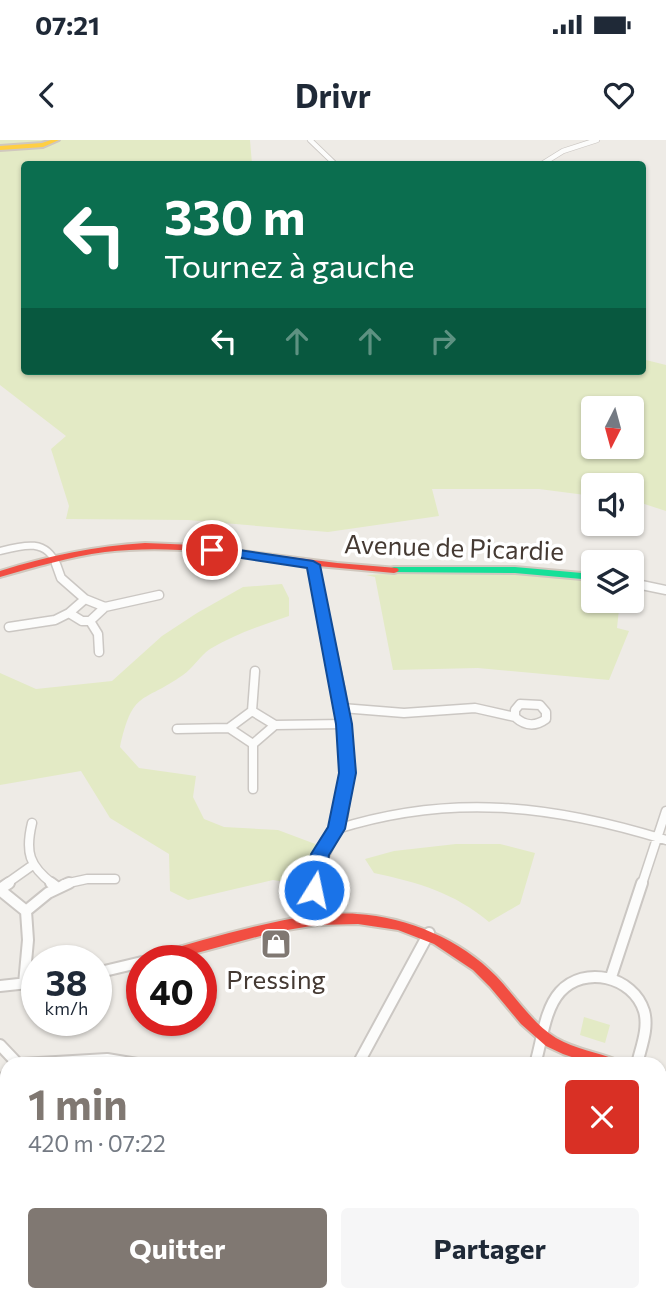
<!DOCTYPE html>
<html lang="fr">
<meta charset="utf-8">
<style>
body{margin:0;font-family:Commissioner,sans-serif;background:#f6f6f7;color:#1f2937;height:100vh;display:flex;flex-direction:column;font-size:26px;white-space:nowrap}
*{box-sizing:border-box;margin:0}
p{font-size:23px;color:#747a83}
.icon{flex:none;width:38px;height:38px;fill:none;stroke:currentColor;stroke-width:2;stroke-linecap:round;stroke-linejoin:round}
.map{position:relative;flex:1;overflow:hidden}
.details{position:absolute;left:0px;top:917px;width:667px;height:245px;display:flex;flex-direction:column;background:#fff;border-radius:21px 21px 0 0;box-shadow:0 2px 5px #0004}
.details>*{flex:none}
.banner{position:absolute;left:21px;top:21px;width:625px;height:214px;border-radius:7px;box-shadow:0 2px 5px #0004;background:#0b6e4f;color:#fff;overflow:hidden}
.needle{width:46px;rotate:186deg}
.buttons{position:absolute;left:581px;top:256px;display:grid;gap:14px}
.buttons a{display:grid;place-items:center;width:63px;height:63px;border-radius:7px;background:#fff;box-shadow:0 2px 5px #0004;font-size:35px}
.speed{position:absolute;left:21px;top:805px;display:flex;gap:14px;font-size:35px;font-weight:700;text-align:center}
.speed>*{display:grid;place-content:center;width:91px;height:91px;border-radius:50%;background:#fff;box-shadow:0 2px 5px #0004;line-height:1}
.speed small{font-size:18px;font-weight:400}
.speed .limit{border:10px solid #d22;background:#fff;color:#111}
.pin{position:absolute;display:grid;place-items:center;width:60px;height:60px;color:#fff;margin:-30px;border:4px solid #fff;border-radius:50%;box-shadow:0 2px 7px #0007}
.me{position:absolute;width:77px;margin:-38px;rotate:10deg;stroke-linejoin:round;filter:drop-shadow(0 0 5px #0008)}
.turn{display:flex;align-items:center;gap:24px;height:147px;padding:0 28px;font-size:32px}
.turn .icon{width:91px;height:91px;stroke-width:2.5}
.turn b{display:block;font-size:49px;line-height:60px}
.lanes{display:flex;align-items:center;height:66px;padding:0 28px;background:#0003;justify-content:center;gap:35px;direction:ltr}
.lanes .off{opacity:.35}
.round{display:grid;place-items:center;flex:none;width:74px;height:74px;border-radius:7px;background:#f6f6f7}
.summary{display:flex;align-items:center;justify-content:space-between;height:119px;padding:0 28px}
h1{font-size:42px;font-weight:700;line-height:52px;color:#807872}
.cta{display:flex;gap:14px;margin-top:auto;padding:14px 28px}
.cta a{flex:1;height:80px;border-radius:7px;background:#807872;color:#fff;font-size:28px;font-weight:700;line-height:80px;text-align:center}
.cta a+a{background:#f6f6f7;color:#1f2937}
.status{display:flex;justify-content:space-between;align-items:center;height:49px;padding:0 35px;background:#fff;direction:ltr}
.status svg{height:19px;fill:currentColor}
header{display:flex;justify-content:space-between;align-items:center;height:91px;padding:0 28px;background:#fff;font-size:32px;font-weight:700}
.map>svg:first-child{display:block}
.green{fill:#e3eac5;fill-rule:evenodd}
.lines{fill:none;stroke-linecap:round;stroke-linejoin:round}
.street-far3-casing{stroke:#cbc7c3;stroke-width:6}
.street-far2-casing{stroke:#cbc7c3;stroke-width:9}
.street-far1-casing{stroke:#cbc7c3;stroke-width:11}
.street-casing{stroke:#cbc7c3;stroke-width:14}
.fast-casing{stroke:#d0c8be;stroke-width:4}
.slow-casing{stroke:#d0c8be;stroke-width:4}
.jam-casing{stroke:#d0c8be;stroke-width:4}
.street-far3{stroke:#fcfcfb;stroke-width:4.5}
.street-far2{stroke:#fcfcfb;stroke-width:6}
.street-far1{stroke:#fcfcfb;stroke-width:8}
.street{stroke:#fcfcfb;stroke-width:10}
.fast{fill:#16e098;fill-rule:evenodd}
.slow{fill:#ffcf43;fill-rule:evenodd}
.jam{fill:#f24e42;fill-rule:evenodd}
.route{fill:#1a73e8;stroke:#114b97;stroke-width:2}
.labels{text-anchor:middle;stroke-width:7;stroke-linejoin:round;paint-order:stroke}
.street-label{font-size:26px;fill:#453a33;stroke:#fff}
.poi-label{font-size:26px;fill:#453a33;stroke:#fff}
</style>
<div class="status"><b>07:21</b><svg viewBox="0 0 49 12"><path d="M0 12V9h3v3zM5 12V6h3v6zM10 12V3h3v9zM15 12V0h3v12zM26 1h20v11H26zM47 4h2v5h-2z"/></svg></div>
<header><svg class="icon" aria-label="back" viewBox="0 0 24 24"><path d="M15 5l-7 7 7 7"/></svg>Drivr<svg class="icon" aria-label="heart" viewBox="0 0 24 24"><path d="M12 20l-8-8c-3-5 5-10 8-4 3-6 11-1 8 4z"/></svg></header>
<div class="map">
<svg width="666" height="1162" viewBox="0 0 666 1162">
<rect width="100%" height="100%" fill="#eeebe6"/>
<path class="green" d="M0 0H250L252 24H24V231H642V219L666 225V371L632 360V345H593V356L539 349H432L439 376 328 392 188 380 66 379 69 366 51 309 66 296 0 245ZM593 268H632V306H593Z
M453 430 593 438V460H620L617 488 629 491 609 540 478 528 393 530 375 437 366 435Z
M282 444 289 458V476C262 485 235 494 210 509 200 516 193 528 183 535 142 564 133 549 120 607L139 628 196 636 193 657 204 679 224 687 278 690 318 705 298 744 273 740 188 760 170 751 169 714 110 678 81 631 0 645V533L36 549 112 541 162 496 197 473 243 447Z
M456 704H500L535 713 520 764 489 782C455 753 417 742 374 733L365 719 394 711Z
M584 877 610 885 605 903 580 895Z"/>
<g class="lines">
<g class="street-far3-casing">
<path id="street-far3" d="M310 0 335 24
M542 24 563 11 597 0"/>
</g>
<g class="street-far2-casing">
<path id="street-far2" d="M0 411C23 405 47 398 57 426"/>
</g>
<g class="street-far1-casing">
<path id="street-far1" d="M56 424 61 438 85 459
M632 443 666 450
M85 459 105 467 90 481H82L69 473Z
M105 467 159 455
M90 481 98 494 99 512
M9 487 55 480 69 473
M520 564 540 565 546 572V579C535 587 525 586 515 577V570Z
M342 568 404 573 475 568 515 577
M252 571 255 531
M275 585 344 584
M229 588 252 571 275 585 253 604V649
M177 589 229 588 253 604
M32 683C25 712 29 726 53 744
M337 689C451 653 553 665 666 700
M6 744 30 727
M64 744 87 739H115
M642 744 666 671"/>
</g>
<g class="street-casing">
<path id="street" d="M51 743 55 746
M0 749 9 743
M0 750 26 771 28 800 24 844
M26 771 48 753 69 743
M96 833 142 822
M611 837 642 743
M0 846 37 842
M0 905 18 924
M22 924 107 919 137 924
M358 924 429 793
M535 924C542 902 544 870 560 852 584 825 633 836 644 871 649 888 641 907 637 924
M660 936 666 937
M0 942 7 935
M0 1080 7 1083
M660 1083 666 1086
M153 1155 167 1162
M510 1162 512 1155"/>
</g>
<g class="fast-casing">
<path id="fast" d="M394 427H515L593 434V440L515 433 391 432 389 430 391 428Z"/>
</g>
<g class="slow-casing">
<path id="slow" d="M51 0H59L43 7 0 10V6L42 3Z"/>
</g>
<g class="jam-casing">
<path id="jam" d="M145 403 195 405 337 423 397 428 399 430 397 432 394 433 318 426 345 554 352 632 347 677 322 730 320 749 325 775C336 774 347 773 357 774 408 777 461 800 496 836 516 857 532 883 556 898 575 909 597 912 617 920L619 924H592L563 914 546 906 521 884 490 847 473 830 434 804 398 790 358 784 317 785 275 792 167 821H142L144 817 148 816C203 800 256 784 313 775L308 749 310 730 335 677 342 632 335 554 308 425C241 415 173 404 105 412 69 417 35 427 0 437V431C48 416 95 406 145 403Z"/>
</g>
<use href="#street-far3" class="street-far3"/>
<use href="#street-far2" class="street-far2"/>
<use href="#street-far1" class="street-far1"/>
<use href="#street" class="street"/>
<use href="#fast" class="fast"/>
<use href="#slow" class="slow"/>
<use href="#jam" class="jam"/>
</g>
<path class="route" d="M212 406 313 421 320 425 352 584 356 633 345 689 329 715 323 750 314 758 305 750 311 714 328 687 339 633 336 584 307 428 208 413V407Z"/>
<defs>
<g id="shop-square" transform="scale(1.575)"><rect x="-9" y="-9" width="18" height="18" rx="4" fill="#807872" stroke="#fff"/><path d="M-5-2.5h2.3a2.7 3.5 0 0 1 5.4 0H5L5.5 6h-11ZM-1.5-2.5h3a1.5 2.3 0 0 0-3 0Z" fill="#fff"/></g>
</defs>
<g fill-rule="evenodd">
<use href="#shop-square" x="276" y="804"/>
</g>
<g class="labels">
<g class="street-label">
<text transform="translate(454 408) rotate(2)" y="9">Avenue de Picardie</text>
</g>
<g class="poi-label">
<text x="276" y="849">Pressing</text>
</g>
</g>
</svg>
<div class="buttons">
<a><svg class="needle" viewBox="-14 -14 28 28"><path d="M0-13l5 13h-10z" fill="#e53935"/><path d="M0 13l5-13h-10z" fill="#747a83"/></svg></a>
<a><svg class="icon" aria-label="sound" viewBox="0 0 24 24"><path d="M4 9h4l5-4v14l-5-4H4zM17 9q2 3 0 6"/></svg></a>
<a><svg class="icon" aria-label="layers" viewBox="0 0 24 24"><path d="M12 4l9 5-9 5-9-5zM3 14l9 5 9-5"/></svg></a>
</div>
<div class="speed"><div>38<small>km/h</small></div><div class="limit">40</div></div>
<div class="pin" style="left:212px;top:410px;background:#d93025"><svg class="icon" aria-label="arrive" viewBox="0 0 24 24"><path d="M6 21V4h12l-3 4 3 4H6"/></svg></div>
<svg class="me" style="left:314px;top:750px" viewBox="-20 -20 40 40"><circle r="17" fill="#1a73e8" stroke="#fff" stroke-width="3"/><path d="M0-11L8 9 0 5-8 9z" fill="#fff"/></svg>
<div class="banner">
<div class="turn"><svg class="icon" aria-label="left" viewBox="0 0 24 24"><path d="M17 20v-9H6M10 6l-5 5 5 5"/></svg><div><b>330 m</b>Tournez à gauche</div></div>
<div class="lanes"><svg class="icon" aria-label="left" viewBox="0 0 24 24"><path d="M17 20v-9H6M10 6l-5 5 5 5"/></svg><svg class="icon off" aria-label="ahead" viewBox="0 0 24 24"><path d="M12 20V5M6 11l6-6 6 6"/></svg><svg class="icon off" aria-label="ahead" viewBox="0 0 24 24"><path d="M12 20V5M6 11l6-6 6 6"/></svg><svg class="icon off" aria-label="right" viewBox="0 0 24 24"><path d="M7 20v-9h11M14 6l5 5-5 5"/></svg></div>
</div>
<section class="details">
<div class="summary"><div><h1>1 min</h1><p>420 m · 07:22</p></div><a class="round" style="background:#d93025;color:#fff"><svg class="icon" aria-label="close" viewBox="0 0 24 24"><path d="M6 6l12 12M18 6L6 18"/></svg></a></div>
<div class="cta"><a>Quitter</a><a>Partager</a></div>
</section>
</div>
